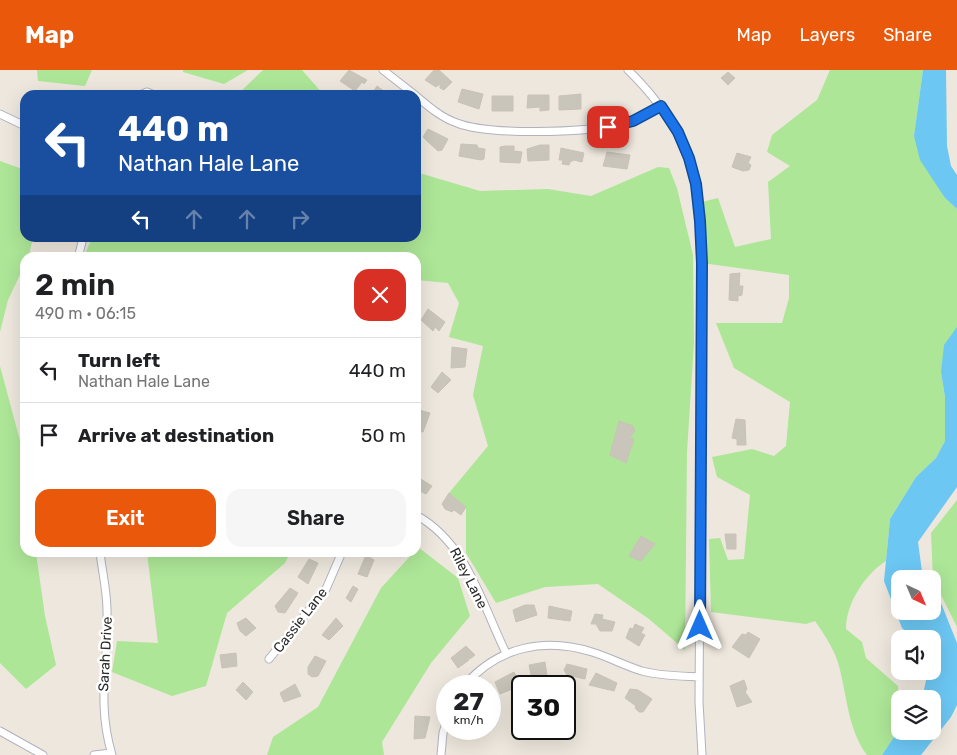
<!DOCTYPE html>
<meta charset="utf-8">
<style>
body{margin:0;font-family:Rubik,sans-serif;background:#f6f6f6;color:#202124;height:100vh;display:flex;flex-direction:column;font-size:19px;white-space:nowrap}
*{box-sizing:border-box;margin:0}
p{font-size:16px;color:#757577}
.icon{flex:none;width:28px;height:28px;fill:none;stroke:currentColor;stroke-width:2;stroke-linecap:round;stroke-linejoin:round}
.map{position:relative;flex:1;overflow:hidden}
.drawer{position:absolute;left:20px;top:182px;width:401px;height:305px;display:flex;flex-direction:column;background:#fff;border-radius:15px;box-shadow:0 5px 20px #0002}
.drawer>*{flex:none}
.banner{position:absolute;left:20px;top:20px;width:401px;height:152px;border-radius:15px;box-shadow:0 5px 20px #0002;background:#1a4fa0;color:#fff;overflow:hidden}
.needle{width:32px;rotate:136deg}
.tools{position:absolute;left:891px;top:500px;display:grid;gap:10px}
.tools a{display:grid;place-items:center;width:50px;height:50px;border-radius:10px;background:#fff;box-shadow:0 5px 20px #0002;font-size:25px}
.speed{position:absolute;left:436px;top:605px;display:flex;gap:10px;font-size:25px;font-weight:700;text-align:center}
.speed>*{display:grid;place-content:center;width:65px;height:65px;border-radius:50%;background:#fff;box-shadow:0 5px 20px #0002;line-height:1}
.speed small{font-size:12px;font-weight:400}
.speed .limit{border:2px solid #111;border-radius:8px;background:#fff;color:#111}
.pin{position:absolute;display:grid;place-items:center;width:42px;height:42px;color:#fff;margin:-21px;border-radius:10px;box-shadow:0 2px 8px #0006}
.me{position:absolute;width:55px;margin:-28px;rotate:0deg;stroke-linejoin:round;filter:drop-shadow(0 0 4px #0008)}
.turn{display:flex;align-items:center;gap:18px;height:105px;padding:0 15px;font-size:22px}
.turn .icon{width:65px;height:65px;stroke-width:2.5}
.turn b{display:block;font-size:35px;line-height:42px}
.lanes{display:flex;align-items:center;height:48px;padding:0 15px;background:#0003;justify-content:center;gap:25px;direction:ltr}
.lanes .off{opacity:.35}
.round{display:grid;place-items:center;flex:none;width:52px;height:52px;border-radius:15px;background:#f6f6f6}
.overview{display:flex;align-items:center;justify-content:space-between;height:85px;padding:0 15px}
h1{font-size:30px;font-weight:600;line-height:38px}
.action{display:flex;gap:10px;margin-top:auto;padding:10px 15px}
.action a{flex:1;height:58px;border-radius:15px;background:#ea580c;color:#fff;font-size:20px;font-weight:600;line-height:58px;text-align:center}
.action a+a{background:#f6f6f6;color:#202124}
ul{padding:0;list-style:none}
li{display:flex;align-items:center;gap:15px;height:65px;padding:0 15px;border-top:1px solid #e0e0e0}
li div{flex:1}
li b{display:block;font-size:19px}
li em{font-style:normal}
header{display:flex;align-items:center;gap:30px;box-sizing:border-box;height:70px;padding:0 25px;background:#ea580c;color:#fff}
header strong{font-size:24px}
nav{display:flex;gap:28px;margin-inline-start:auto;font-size:18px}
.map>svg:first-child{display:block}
.green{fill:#ade697}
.water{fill:#6cc7f3}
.building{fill:#c9c5bb;stroke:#c9c3b6}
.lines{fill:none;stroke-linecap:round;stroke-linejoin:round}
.minor-casing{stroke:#b1b2bf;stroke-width:9}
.minor{stroke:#fff;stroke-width:7}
.route-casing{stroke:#114b97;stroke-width:12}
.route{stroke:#1a73e8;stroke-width:9}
.labels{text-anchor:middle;stroke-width:5;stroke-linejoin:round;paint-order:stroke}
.street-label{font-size:14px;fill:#2b2b2b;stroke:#fff}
</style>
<header>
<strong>Map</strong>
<nav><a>Map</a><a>Layers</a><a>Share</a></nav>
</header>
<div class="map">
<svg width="957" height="685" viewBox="0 0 957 685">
<rect width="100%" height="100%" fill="#ede7dd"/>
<path class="green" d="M37 0H92L85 16 38 11Z
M183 0H248L224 14 183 2Z
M263 0H302L324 25H237Z
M830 0H923L914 66 945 128 957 139V259L941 302 945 327V371L936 388 916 407 890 449 886 491C864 505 846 534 846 559L862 572 866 588 898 616 900 658 882 685H867C848 660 847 626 839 596 835 580 824 564 815 551L806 554 711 542 709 469 720 468 728 490 744 489 750 425 717 407 712 387 752 379 774 386 786 376 790 332 734 298 716 253H782L789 228V205L702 193 698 133 718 128 735 177 771 169 768 112 790 96 767 82 772 65 817 30Z
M0 91 25 100V168H33L29 185 25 188V194L8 230 0 262Z
M658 97 669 98 677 118 693 185 694 273 687 382 685 580 649 549 598 514 545 517 496 533 466 483V437L449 423 488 376 473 325 483 276 449 267 459 233 448 213 416 210V188H83L92 168H416V102L480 121 548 119 591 126Z
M0 296 22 378 25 403V482L36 483 45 546 56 595 26 619 0 593Z
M957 430V557L933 509 931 463Z
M418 477 458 508 470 546 431 593 382 672 384 685H267L273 667 318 637 381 518 413 483 416 482Z
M147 483H290L285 493 227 543 206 616 172 626 112 602 117 571 158 573Z"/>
<path class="water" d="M923 0H946L947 76 951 96 957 105V139L945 128 920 90 914 66Z
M957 257V417L918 472 923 509H900V541H932L933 524 937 523 957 573V635L951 647 921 685H882L900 658V661H932V629H922L928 601H932V569H915L902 558 884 511 886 491 890 449 916 407 936 388 945 371V327L941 302 944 275Z"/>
<path class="building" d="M349 0 367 10 364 14 362 12 355 21 340 11Z
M434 0H439L452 12 444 20 440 18V14L436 17 425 10Z
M728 2 735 8 728 15 721 8Z
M377 16 385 22 383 24 384 25H371Z
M462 19 483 24 479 39 458 32Z
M581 24V39L559 40V26Z
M528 25H549V40L540 41V37L527 38Z
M492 26H513V41H492Z
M428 59 448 69 442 80 438 81 426 70 423 67Z
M461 74 477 75 478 78 485 79 484 89 481 90 459 86Z
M540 75H549V90L528 91 527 79Z
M505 76H514V81L522 82 520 93 500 92V77Z
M561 78 584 83 582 92 574 90 570 92 569 95 562 94 563 90H559Z
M607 82 630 85 627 99 603 96Z
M737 83 751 87 748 93 751 95 749 100 743 101 732 97Z
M740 203 739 216H743L742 225 738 226V231L729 230 730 204Z
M428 239 445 252 439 261 435 257 433 261 421 250Z
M452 277 467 279 465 297 451 298Z
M442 302 451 310 438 323 431 317Z
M416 339 430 343 423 362 416 361Z
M736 349 745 350 746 375H737V369L732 368Z
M619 351 633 356 635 362 629 368 634 369 626 393 610 385Z
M416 406 432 416 426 424 416 419Z
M449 423 466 437 461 445 454 440 452 442 445 439 442 434Z
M725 464H736V479H727Z
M641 466 655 474 641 491 629 486Z
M366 485 374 490 367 507 358 504Z
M309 489 318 493 308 514 298 507Z
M353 516 358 519 351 532 346 528Z
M290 518 298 523 285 543 278 542 275 536Z
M525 535H534L537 545 516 552 513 540Z
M549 536 572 541 570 551 548 548Z
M595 544 603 545 602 549 615 552 612 561H600L596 554H591Z
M246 548 256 558 246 566 240 561 237 553Z
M336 548 343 556 329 570 322 565Z
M635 554 644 558 641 563 645 565 639 576 626 568 630 558 633 559Z
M748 562 760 569 749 588 732 577 742 564 746 565Z
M466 576 475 585 470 589 466 585 469 590 458 598 451 588Z
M236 583 237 596 222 598 220 585Z
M315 586 326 591 318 606 312 607 308 604V597Z
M545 592 547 606 532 609 529 595Z
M567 594 587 599 585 609 567 605 564 600Z
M514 602 520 616 500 624 495 612Z
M596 603 617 613 614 621 589 615Z
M744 610 747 619 745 622 752 632 737 637 730 616Z
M243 612 253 622 246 630 236 620Z
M295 614 301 626 284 632 280 623Z
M630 619 638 620 652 629 643 642H639L635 638 636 636 625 628Z
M415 646 430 647 425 668 414 669Z"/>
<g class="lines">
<g class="minor-casing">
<path id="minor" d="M383 0 415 25
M628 0C688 58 702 111 702 193L699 632 702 685
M140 25 147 22 154 25
M416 26C429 37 442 48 457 53 490 66 585 62 620 55 635 51 648 44 661 36
M0 44 25 56
M78 188 83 168
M416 445C467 473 482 534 506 583
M100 482C102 501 107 521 107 540 109 593 96 631 112 685
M269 589 326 519 342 482
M464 616C497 577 544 567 592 582 609 587 625 596 642 601 661 606 680 606 699 607
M0 661 43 685
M94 685 111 683
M441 685 443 663 448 646"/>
</g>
<use href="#minor" class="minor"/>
</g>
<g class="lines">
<g class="route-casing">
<path id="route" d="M608 57 633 51 661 36 678 62 689 88 696 114 700 151 702 193 700 556"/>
</g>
<use href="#route" class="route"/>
</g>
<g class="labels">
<g class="street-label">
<text transform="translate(469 508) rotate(63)" y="5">Riley Lane</text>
<text transform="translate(300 550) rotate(-52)" y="5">Cassie Lane</text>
<text transform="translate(105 584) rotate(-87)" y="5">Sarah Drive</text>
</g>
</g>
</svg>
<div class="tools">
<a><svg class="needle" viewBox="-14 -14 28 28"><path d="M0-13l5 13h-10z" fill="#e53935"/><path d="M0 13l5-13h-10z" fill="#757577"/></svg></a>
<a><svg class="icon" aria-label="sound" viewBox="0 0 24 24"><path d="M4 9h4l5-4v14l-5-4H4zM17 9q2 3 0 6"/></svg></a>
<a><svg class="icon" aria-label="layers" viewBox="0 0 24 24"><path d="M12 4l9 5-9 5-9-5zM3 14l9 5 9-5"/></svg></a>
</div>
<div class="speed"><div>27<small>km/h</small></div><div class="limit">30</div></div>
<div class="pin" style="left:608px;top:57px;background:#d93025"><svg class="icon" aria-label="arrive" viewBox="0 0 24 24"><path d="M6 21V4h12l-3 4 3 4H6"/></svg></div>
<svg class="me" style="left:700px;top:556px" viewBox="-20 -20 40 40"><path d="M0-17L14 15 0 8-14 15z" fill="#1a73e8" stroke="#fff" stroke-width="4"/></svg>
<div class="banner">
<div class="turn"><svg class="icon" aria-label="left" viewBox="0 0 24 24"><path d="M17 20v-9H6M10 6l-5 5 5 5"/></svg><div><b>440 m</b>Nathan Hale Lane</div></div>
<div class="lanes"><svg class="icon" aria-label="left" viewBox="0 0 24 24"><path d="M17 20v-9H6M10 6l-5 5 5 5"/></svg><svg class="icon off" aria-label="ahead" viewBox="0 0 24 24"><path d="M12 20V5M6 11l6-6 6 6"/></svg><svg class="icon off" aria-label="ahead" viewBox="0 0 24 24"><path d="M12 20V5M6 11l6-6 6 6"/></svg><svg class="icon off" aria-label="right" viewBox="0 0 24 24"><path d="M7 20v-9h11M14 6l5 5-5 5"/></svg></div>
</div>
<section class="drawer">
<div class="overview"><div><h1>2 min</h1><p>490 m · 06:15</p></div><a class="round" style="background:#d93025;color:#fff"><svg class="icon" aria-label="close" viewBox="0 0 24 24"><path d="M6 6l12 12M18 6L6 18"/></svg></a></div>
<ul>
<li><svg class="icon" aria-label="left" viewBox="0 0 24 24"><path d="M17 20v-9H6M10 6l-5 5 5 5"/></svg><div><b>Turn left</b><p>Nathan Hale Lane</p></div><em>440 m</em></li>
<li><svg class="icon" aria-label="arrive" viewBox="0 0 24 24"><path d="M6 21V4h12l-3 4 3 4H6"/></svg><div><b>Arrive at destination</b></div><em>50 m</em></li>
</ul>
<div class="action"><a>Exit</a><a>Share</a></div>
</section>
</div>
